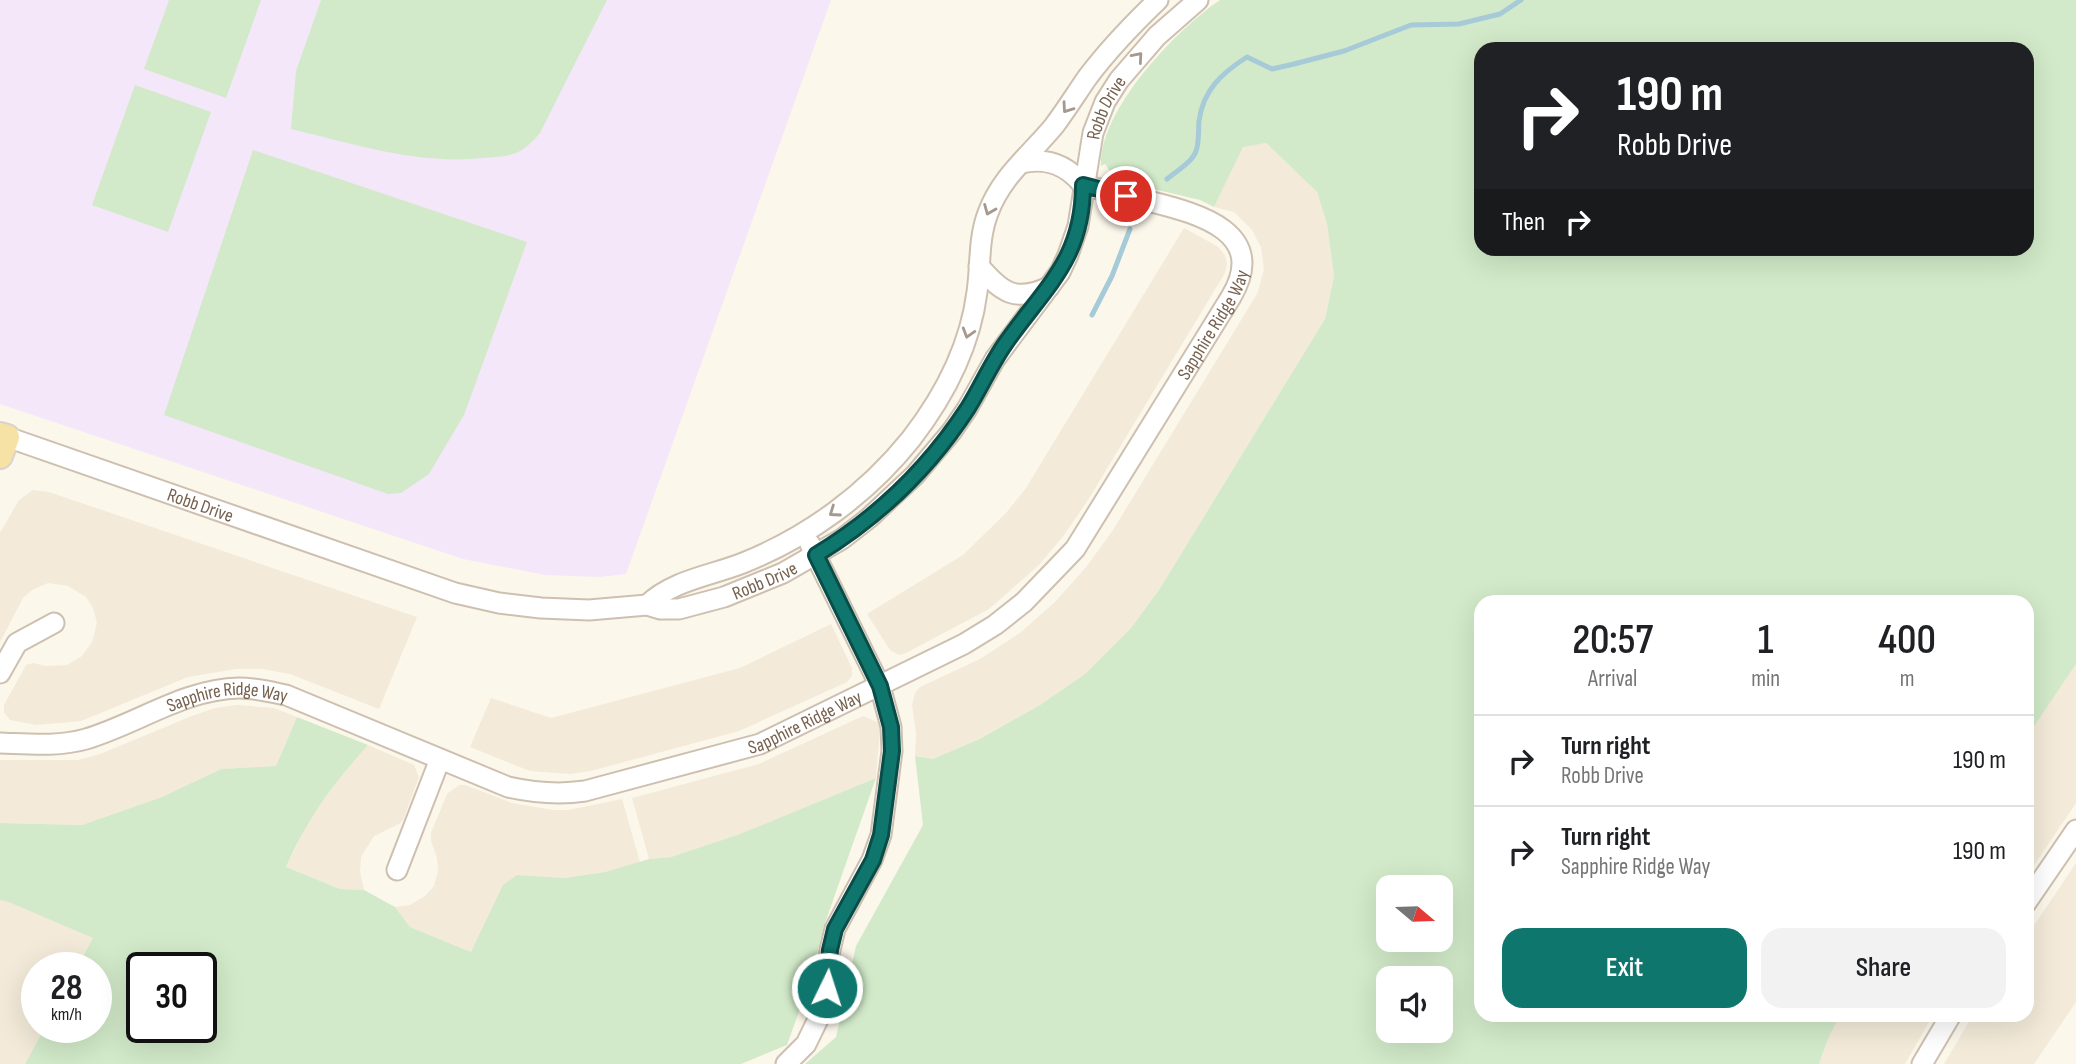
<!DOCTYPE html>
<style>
body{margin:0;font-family:"Sofia Sans Condensed",sans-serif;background:#f2f2f2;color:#202124;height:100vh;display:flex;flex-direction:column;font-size:26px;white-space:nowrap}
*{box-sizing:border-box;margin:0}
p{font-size:23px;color:#757577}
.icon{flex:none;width:38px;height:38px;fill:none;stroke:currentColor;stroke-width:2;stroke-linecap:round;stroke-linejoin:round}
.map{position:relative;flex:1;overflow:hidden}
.panel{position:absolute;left:1474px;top:595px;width:560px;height:427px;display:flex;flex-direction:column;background:#fff;border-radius:21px;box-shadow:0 7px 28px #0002}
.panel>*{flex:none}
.hud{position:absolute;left:1474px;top:42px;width:560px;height:214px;border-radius:21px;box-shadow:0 7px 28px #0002;background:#202124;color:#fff;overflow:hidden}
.needle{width:46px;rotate:109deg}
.fabs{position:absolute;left:1376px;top:875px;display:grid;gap:14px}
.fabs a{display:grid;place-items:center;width:77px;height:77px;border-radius:14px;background:#fff;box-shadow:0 7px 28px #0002;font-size:35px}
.speed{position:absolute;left:21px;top:952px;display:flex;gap:14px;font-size:35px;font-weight:700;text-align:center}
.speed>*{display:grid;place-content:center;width:91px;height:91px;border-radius:50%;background:#fff;box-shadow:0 7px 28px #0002;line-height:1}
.speed small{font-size:18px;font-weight:400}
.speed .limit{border:4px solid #111;border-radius:10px;background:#fff;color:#111}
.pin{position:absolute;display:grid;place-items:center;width:60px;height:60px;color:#fff;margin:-30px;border:4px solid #fff;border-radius:50%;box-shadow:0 2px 7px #0007}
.me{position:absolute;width:77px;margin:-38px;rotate:4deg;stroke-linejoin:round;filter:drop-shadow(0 0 5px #0008)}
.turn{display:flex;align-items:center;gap:24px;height:147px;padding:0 28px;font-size:32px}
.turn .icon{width:91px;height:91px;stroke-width:2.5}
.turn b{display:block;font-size:49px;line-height:60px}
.then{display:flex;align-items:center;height:66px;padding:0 28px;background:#0003;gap:14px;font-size:26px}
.eta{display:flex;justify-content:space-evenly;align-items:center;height:119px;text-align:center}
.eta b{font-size:42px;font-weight:600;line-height:49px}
.primary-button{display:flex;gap:14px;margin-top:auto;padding:14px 28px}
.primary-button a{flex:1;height:80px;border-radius:21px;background:#0f766e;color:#fff;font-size:28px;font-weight:600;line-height:80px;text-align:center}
.primary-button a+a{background:#f2f2f2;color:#202124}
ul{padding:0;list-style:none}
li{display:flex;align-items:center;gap:21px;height:91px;padding:0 28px;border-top:2px solid #e0e0e0}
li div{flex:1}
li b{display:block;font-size:26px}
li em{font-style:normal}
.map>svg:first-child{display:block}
.residential{fill:#f3ead9}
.education{fill:#f4e7f9}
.green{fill:#d2eac9;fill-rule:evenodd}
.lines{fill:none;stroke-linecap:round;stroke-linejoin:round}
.stream{stroke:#a6cad7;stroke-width:5}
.minor-casing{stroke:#cec0b0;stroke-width:23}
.major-casing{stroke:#d9d3cd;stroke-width:28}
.minor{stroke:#fff;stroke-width:19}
.major{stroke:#f7e2a6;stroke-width:24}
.oneway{stroke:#a6988c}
.route-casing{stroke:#0a4d48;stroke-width:18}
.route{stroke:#0f766e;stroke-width:12}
.labels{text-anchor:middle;stroke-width:6;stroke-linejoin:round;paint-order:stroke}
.street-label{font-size:19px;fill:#76614e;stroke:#fefbf1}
</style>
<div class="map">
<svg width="2076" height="1064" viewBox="0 0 2076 1064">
<rect width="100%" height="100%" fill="#fcf7eb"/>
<path class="residential" d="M1266 143 1317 192 1327 224 1334 276 1325 319 1159 590 1131 628 1085 674 1040 705 978 739 933 759 915 756 916 733 912 705 915 693 920 687 980 659 1020 633 1055 602 1087 566 1113 530 1257 294 1264 270 1261 247 1252 230 1234 212 1214 207 1243 146Z
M1184 228 1217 246 1225 255 1227 263 1225 273 1088 500 1064 535 1039 565 989 609 906 653 899 655 890 650 867 614 963 555 1006 513 1026 488Z
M33 490 49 492 417 617 379 709 290 674 262 669H236L188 677 81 721 36 725 10 720 4 712V705L26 665 33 663 46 666 67 665 82 656 92 642 97 623 93 608 86 597 68 586 48 583 32 590 23 598 0 642V533L19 500Z
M831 624 852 668V676L847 682 739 731 591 771 570 774 530 771 470 747 491 698 551 718 740 668Z
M2076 664V803L2027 876V737Z
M237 705 274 708 297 717 276 766 221 769 162 797 82 825 0 823V760H78L100 754 192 716 215 708Z
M863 716 877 722 880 729 876 778 740 834 671 857 649 859 632 798 759 764Z
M368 745 414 765 419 777 403 820 399 824 374 836 361 857 360 872 364 890 340 889 286 867 314 810 335 781Z
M459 785H465L512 803 553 810H569L622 799 640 862 605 872 564 878 517 875 482 931 471 952 410 927 395 907 410 905 425 896 434 886 438 871 437 858 431 841V833L447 794Z
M2076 863V1002L2034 1064H1944L1973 1015H2026L2027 936Z
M0 900 9 901 94 938 77 968H37V1027H45L25 1064H0Z
M1840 1015H1933L1905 1064H1819L1827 1041Z"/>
<path class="education" d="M0 0H831L626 574 599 577 545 575 463 559 0 404Z"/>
<path class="green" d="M169 0H261L226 98 144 69Z
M321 0H607L540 133C533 141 526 149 516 153 506 157 494 157 483 158 418 165 354 144 291 129L296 71Z
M1220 0H2076V664L2027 737 2026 602H1480V1015H1840L1827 1041 1819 1064H805L836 1037 856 946 923 825 915 756 933 759 979 739 1040 705 1085 674 1131 628 1159 590 1325 319 1334 276 1327 224 1317 192 1266 143 1243 147 1214 207 1200 200 1132 184V179L1112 174 1105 164 1101 166C1099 110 1176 30 1220 0ZM1480 49H2026V248H1480ZM1388 887H1440V940H1388ZM1388 978H1440V1031H1388Z
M135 85 211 112 168 232 92 205Z
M253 150 527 242 464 415 429 474 401 493 388 494 164 415Z
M297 717 368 745C331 786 309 816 286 867L340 889 364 890 395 907 410 927 471 952 503 885 517 875 564 878 605 872 649 859 671 857 740 834 876 778 824 926 810 981 787 1045 741 1064H25L45 1027H96V968H77L93 938 9 902 0 900V823L82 825 162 797 221 769 276 766ZM142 968H201V1027H142Z"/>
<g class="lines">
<path class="stream" d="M1167 179C1175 172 1186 166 1192 158 1200 149 1198 132 1199 121 1203 90 1222 73 1247 57L1272 69 1294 64 1344 51 1411 25 1459 24 1500 14 1521 0
M1092 315 1112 276 1130 229"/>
<g class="minor-casing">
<g id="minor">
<path d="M1021 163C1047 157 1067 165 1083 185"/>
<path d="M979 266C1001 292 1015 303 1049 287"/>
<path id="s1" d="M7 437 455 593 499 603 541 608 589 610 647 605 660 609H679L724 597 783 573 842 539 869 518 915 475 952 431 967 409 995 359 1060 272 1068 255 1078 226 1093 133 1105 102 1119 80 1157 36 1198 0"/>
<path d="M647 605C673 580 710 576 743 563 808 537 867 494 911 439 945 395 970 347 977 292 981 265 978 239 988 213 1001 177 1030 155 1054 126 1066 110 1076 94 1087 78 1108 50 1133 24 1158 0"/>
<path d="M0 673 17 643 54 623"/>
<path id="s2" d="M0 743C29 744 58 747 86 739 137 724 184 689 239 688 255 688 271 692 286 695L508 787C535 793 558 795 585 791L760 744 964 644 995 625 1024 602 1075 549 1231 297C1269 233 1200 214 1152 202 1129 196 1106 191 1083 185"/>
<path d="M397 870 440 759"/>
<path d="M2026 903 2076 830"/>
<path d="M786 1064 806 1044 823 1009 830 950 835 929 872 860 881 835 892 751 891 727 880 686 810 544"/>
<path d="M1922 1064 1951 1015"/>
</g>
</g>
<g class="major-casing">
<path id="major" d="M0 435 7 437 0 456"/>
</g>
<use href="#minor" class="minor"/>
<use href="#major" class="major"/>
</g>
<defs><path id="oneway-chevron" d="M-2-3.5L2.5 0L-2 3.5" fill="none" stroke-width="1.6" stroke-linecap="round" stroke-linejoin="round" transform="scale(1.75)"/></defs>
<g class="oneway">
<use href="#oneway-chevron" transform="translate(1138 57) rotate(-49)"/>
<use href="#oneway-chevron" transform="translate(1067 108) rotate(125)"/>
<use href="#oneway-chevron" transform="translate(989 210) rotate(112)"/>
<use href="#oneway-chevron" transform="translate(968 333) rotate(107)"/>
<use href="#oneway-chevron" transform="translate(834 512) rotate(145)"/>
</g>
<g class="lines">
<g class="route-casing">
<path id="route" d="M827 988 830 950 835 929 873 860 881 835 892 751 891 727 880 686 816 555C877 518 929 468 968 408 981 387 991 364 1005 344 1044 288 1083 260 1083 185L1126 196"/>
</g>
<use href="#route" class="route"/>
</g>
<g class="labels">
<g class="street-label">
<text dy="7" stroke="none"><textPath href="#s1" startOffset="1398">Robb Drive</textPath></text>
<text dy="7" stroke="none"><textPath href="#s2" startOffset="1433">Sapphire Ridge Way</textPath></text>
<text dy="7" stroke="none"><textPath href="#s1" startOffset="205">Robb Drive</textPath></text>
<text dy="7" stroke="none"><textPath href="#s1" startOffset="791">Robb Drive</textPath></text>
<text dy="7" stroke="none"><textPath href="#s2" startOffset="236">Sapphire Ridge Way</textPath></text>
<text dy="7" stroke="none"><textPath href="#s2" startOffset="845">Sapphire Ridge Way</textPath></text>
</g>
</g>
</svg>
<div class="fabs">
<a><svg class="needle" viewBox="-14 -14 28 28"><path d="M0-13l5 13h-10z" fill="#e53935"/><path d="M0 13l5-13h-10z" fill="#757577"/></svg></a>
<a><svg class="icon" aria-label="sound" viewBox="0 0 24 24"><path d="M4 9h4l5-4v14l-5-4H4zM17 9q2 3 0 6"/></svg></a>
</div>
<div class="speed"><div>28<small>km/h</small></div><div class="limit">30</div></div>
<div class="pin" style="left:1126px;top:196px;background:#d93025"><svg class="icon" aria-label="arrive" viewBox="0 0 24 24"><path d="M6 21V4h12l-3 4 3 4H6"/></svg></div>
<svg class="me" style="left:827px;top:988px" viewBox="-20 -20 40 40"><circle r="17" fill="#0f766e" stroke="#fff" stroke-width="3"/><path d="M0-11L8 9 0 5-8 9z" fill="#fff"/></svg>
<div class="hud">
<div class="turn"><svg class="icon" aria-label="right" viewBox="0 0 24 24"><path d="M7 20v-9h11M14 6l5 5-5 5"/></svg><div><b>190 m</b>Robb Drive</div></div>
<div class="then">Then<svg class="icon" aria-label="right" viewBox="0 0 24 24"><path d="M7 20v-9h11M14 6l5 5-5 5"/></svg></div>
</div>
<section class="panel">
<div class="eta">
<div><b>20:57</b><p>Arrival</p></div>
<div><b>1</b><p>min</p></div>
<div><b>400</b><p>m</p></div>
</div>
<ul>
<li><svg class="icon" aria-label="right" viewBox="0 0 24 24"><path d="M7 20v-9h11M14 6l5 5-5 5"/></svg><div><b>Turn right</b><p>Robb Drive</p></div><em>190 m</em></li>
<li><svg class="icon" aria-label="right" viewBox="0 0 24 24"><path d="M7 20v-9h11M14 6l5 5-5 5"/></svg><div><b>Turn right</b><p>Sapphire Ridge Way</p></div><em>190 m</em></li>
</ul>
<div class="primary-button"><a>Exit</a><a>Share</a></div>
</section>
</div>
